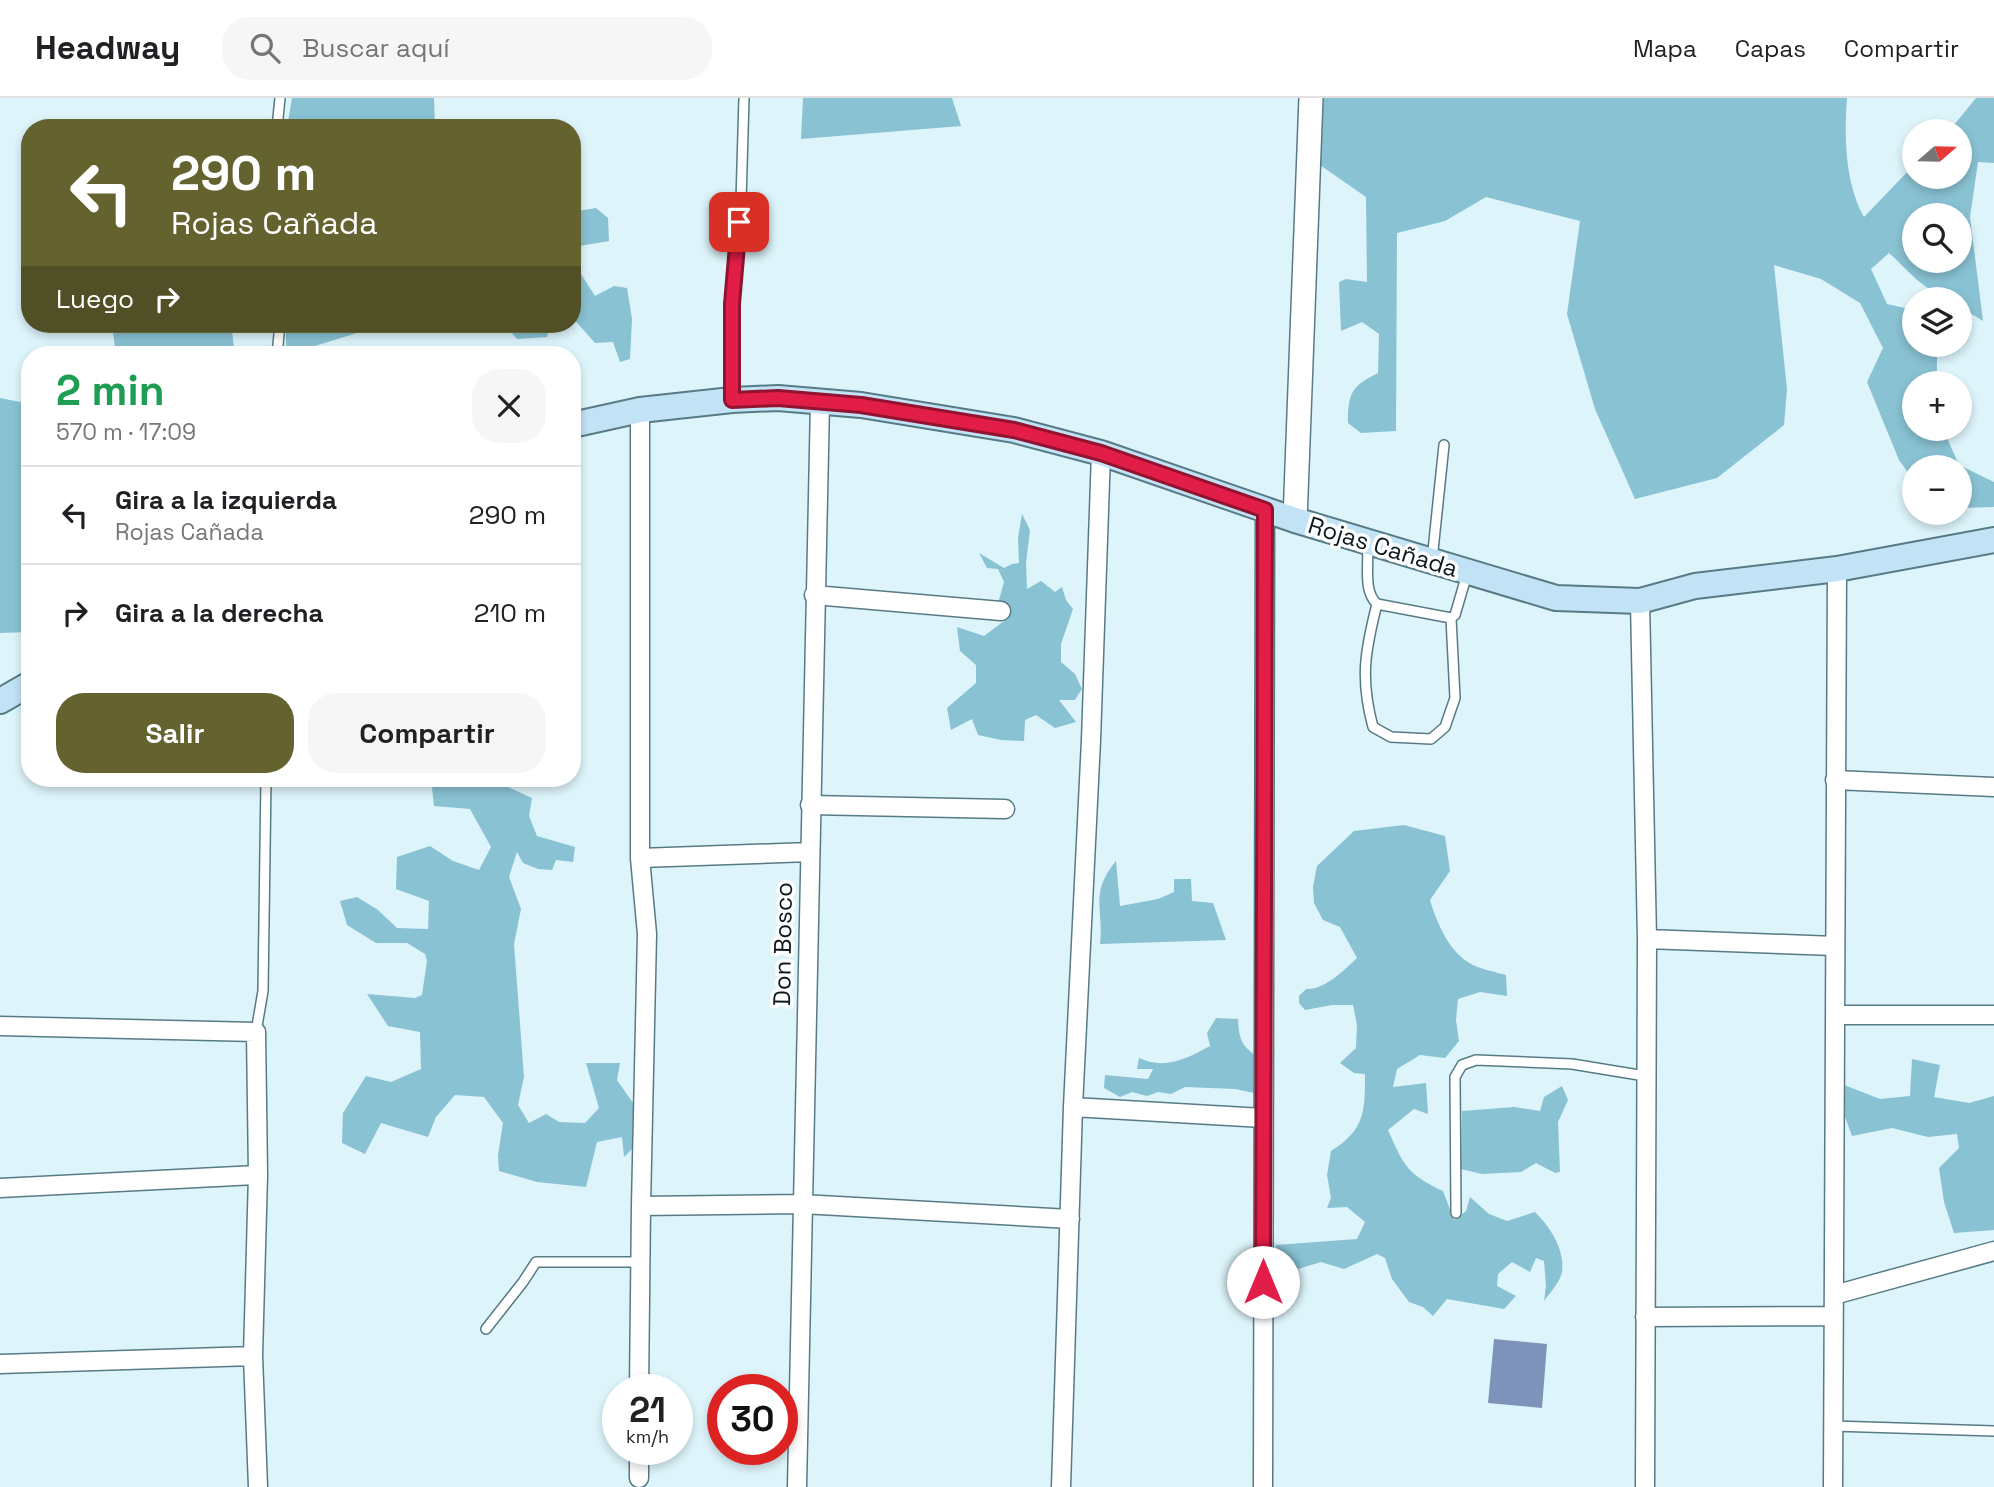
<!DOCTYPE html>
<html lang="es">
<meta charset="utf-8">
<style>
body{margin:0;font-family:"Space Grotesk",sans-serif;background:#f6f6f6;color:#202124;height:100vh;display:flex;flex-direction:column;font-size:26px;white-space:nowrap}
*{box-sizing:border-box;margin:0}
p{font-size:23px;color:#757577}
.icon{flex:none;width:38px;height:38px;fill:none;stroke:currentColor;stroke-width:2;stroke-linecap:round;stroke-linejoin:round}
.map{position:relative;flex:1;overflow:hidden}
.panel{position:absolute;left:21px;top:248px;width:560px;height:441px;display:flex;flex-direction:column;background:#fff;border-radius:28px;box-shadow:0 4px 10px #0003}
.panel>*{flex:none}
.hud{position:absolute;left:21px;top:21px;width:560px;height:214px;border-radius:28px;box-shadow:0 4px 10px #0003;background:#64632f;color:#fff;overflow:hidden}
.needle{width:46px;rotate:70deg}
.buttons{position:absolute;left:1902px;top:21px;display:grid;gap:14px}
.buttons a{display:grid;place-items:center;width:70px;height:70px;border-radius:50%;background:#fff;box-shadow:0 4px 10px #0003;font-size:35px}
.speed{position:absolute;left:602px;top:1276px;display:flex;gap:14px;font-size:35px;font-weight:700;text-align:center}
.speed>*{display:grid;place-content:center;width:91px;height:91px;border-radius:50%;background:#fff;box-shadow:0 4px 10px #0003;line-height:1}
.speed small{font-size:18px;font-weight:400}
.speed .limit{border:10px solid #d22;background:#fff;color:#111}
.pin{position:absolute;display:grid;place-items:center;width:60px;height:60px;color:#fff;margin:-30px;border-radius:14px;box-shadow:0 4px 10px #0006}
.me{position:absolute;width:77px;margin:-38px;rotate:0deg;stroke-linejoin:round;filter:drop-shadow(0 0 5px #0008)}
.turn{display:flex;align-items:center;gap:24px;height:147px;padding:0 35px;font-size:32px}
.turn .icon{width:91px;height:91px;stroke-width:2.5}
.turn b{display:block;font-size:49px;line-height:60px}
.then{display:flex;align-items:center;height:66px;padding:0 35px;background:#0003;gap:14px;font-size:26px}
.round{display:grid;place-items:center;flex:none;width:74px;height:74px;border-radius:28px;background:#f6f6f6}
.overview{display:flex;align-items:center;justify-content:space-between;height:119px;padding:0 35px}
h1{font-size:42px;font-weight:600;line-height:52px;color:#1e9e55}
.primary-button{display:flex;gap:14px;margin-top:auto;padding:14px 35px}
.primary-button a{flex:1;height:80px;border-radius:28px;background:#64632f;color:#fff;font-size:28px;font-weight:600;line-height:80px;text-align:center}
.primary-button a+a{background:#f6f6f6;color:#202124}
ul{padding:0;list-style:none}
li{display:flex;align-items:center;gap:21px;height:98px;padding:0 35px;border-top:2px solid #e0e0e0}
li div{flex:1}
li b{display:block;font-size:26px}
li em{font-style:normal}
header{display:flex;align-items:center;gap:42px;box-sizing:border-box;height:98px;padding:0 35px;background:#fff;border-bottom:2px solid #e0e0e0}
header strong{font-size:33px}
nav{display:flex;gap:38px;margin-inline-start:auto;font-size:24px}
.search{width:490px;height:63px;background:#f6f6f6;display:flex;align-items:center;gap:18px;box-sizing:border-box;padding:0 24px;border-radius:28px;color:#757577;font-size:26px}
.map>svg:first-child{display:block}
.forest{fill:#89c2d3;fill-rule:evenodd}
.water{fill:#7d93ba}
.lines{fill:none;stroke-linecap:round;stroke-linejoin:round}
.service-casing{stroke:#577b85;stroke-width:12}
.minor-casing{stroke:#577b85;stroke-width:21}
.tertiary-casing{stroke:#577b85;stroke-width:26}
.secondary-casing{stroke:#577b85;stroke-width:28}
.service{stroke:#fff;stroke-width:9}
.minor{stroke:#fff;stroke-width:18}
.tertiary{stroke:#fff;stroke-width:23}
.secondary{stroke:#c2e2f5;stroke-width:24}
.route-casing{stroke:#92132f;stroke-width:18}
.route{stroke:#e11d48;stroke-width:12}
.labels{text-anchor:middle;stroke-width:7;stroke-linejoin:round;paint-order:stroke}
.street-label{font-size:24px;fill:#0b191d;stroke:#fdfdfd}
</style>
<header>
<strong>Headway</strong>
<div class="search"><svg class="icon" aria-label="search" viewBox="0 0 24 24"><circle cx="10" cy="10" r="6"/><path d="M15 15l6 6"/></svg>Buscar aquí</div>
<nav><a>Mapa</a><a>Capas</a><a>Compartir</a></nav>
</header>
<div class="map">
<svg width="1994" height="1389" viewBox="0 0 1994 1389">
<rect width="100%" height="100%" fill="#ddf4fb"/>
<path class="forest" d="M292 0H434L435 30H287Z
M803 0H952L961 28 801 41Z
M1324 0H1847C1844 39 1845 85 1864 119L1914 67V79H1960V33H1949L1976 0H1994V65L1978 64 1970 119 1983 223 1960 209V201C1930 201 1910 174 1889 155L1871 171 1887 206 1914 212V247H1937V285H1914V331H1943L1959 367 1994 384V409L1960 410V369H1914V383L1899 362 1867 284 1883 250 1860 205 1821 181 1774 167 1787 291 1784 327 1717 380 1635 401 1595 311 1567 216 1580 123 1486 99 1445 123 1397 135 1396 333 1361 335 1348 325C1348 296 1351 288 1378 275L1379 236 1362 224 1341 233 1339 184 1346 181 1367 184 1366 99 1320 67V39ZM1914 117H1960V163H1914Z
M596 110 608 120 609 143 574 149 572 155V114Z
M572 156 581 176 595 198 614 188 627 190 632 221 630 261 620 264 613 244 595 245 572 219Z
M112 226H231L235 257H116Z
M286 226H386L286 257Z
M504 226H551L547 239 517 241Z
M0 300 30 306V490L25 500 30 499V534L0 535Z
M1022 416 1030 432 1026 465 1027 491 1041 483 1055 494 1062 489 1066 502 1073 511 1061 546V564L1075 576 1082 591 1075 602H1059L1076 624 1055 630 1036 617 1025 622 1024 643 1001 642 978 637 972 621 951 632 947 610 976 585V567L960 553 957 529 984 538 1008 520 1004 508 997 509 1004 484 998 471 987 470 979 455 1004 470 1012 466 1019 465 1018 440Z
M431 681H507L506 688 532 700 529 718 537 738 575 749 573 764 556 762 552 772 538 771 523 765 517 754 509 779 521 811 514 846 524 979 518 1007 529 1025 546 1016 559 1024 585 1025 599 1010 586 965H620L617 982 633 1005 637 1046 624 1059 622 1039 597 1044 586 1089 537 1084 499 1073 498 1057 503 1025 484 999 455 997 436 1019 428 1039 381 1025 365 1056 342 1045 343 1015 366 978 391 984 421 971 420 934 388 928 367 896 415 900 422 897 427 863 425 856 407 845H376L347 827 340 803 357 799 378 812 397 830 428 831 429 803 396 791 397 759 430 748 453 763 479 772 491 749 470 711 434 708Z
M1404 727 1445 738 1450 773 1430 802C1437 825 1449 855 1473 867 1483 872 1496 874 1506 877L1507 898 1480 894 1458 901 1456 922 1459 943 1445 960 1420 957 1397 971 1393 989 1426 985 1428 1016 1414 1011 1388 1032C1404 1068 1407 1076 1443 1093L1454 1122 1466 1113 1470 1099 1489 1116 1507 1123 1535 1114C1550 1129 1565 1151 1562 1174 1560 1184 1550 1195 1544 1203L1546 1188 1544 1163 1536 1160 1530 1174 1512 1164 1498 1176 1497 1188 1516 1198 1504 1211 1447 1201 1433 1218 1423 1209 1409 1204 1392 1181 1385 1160 1377 1156 1344 1171 1321 1164 1298 1171 1287 1187 1284 1207 1271 1183 1276 1147 1357 1141 1365 1124 1347 1109 1327 1110 1331 1100 1327 1077 1331 1053C1365 1032 1365 1013 1365 976L1354 975 1340 965 1356 950 1357 927 1353 907H1332L1305 912 1299 905V898L1306 891C1325 892 1344 872 1357 860L1340 829 1323 822 1314 805 1313 789 1317 768 1354 733Z
M1116 763 1120 808 1158 801 1174 794V781H1191L1192 803 1213 805 1226 842 1100 846C1104 810 1089 796 1116 763Z
M1216 920 1238 921C1239 943 1242 948 1260 961L1265 991 1254 995 1235 991 1185 989 1171 996 1158 994 1147 998 1132 994 1120 999 1104 990 1105 977 1148 981 1153 971H1137L1139 960C1165 972 1186 961 1210 948L1207 935Z
M1912 961 1940 967 1934 999 1969 1005 1994 998V1132L1954 1135 1944 1104 1939 1070 1959 1050 1957 1036 1928 1039 1892 1030 1852 1038 1840 1005 1839 985 1880 1001 1910 998Z
M1562 988 1568 1002 1558 1024 1560 1074 1555 1075 1536 1065 1521 1074 1482 1076 1461 1071 1462 1013 1514 1009 1540 1013 1544 999Z"/>
<path class="water" d="M1494 1241 1547 1246 1542 1310 1488 1305Z"/>
<g class="lines">
<g class="service-casing">
<path id="service" d="M277 30 280 0
M277 257 280 226
M732 300V206L741 103 744 0
M1367 446C1370 465 1362 492 1377 506L1451 520 1455 517 1467 476
M1432 462 1444 347
M1377 506C1365 553 1360 581 1373 629L1391 639 1431 641 1445 629 1455 600 1451 520
M256 934 263 893 266 681
M1456 1115 1455 979 1462 967 1476 962 1572 966 1645 978
M486 1231 523 1184 536 1164H640
M1833 1328 1994 1333"/>
</g>
<g class="minor-casing">
<path id="minor" d="M640 312V760L647 836 641 1108 802 1106 1070 1121
M814 497 1001 513
M1640 503 1647 841 1645 1389
M1835 682 1994 689
M810 707 1005 711
M640 760 810 754
M1647 841 1835 848
M1835 917H1994
M0 928 256 934 258 1077 253 1258 258 1389
M1073 1009 1263 1020
M0 1090 258 1077
M1834 1197 1994 1153
M1645 1219 1833 1218
M0 1266 253 1258
M639 1292 641 1108
M639 1380V1351
M797 1389 820 305
M1061 1389 1073 1009 1091 642 1101 355
M1263 1389 1265 412
M1833 1389 1837 471"/>
</g>
<g class="tertiary-casing">
<path id="tertiary" d="M1295 422 1311 0"/>
</g>
<g class="secondary-casing">
<path id="secondary" d="M572 327 640 312 732 302 778 300 861 307 1014 332 1101 355 1295 422 1556 500 1640 503 1695 488 1837 471 1994 442
M0 603 30 586"/>
</g>
<use href="#service" class="service"/>
<use href="#minor" class="minor"/>
<use href="#tertiary" class="tertiary"/>
<use href="#secondary" class="secondary"/>
</g>
<g class="lines">
<g class="route-casing">
<path id="route" d="M739 124 732 206V302L778 300 861 307 1014 332 1101 355 1265 412 1263 1184"/>
</g>
<use href="#route" class="route"/>
</g>
<g class="labels">
<g class="street-label">
<text transform="translate(1383 449) rotate(17)" y="8">Rojas Cañada</text>
<text transform="translate(783 846) rotate(-89)" y="8">Don Bosco</text>
</g>
</g>
</svg>
<div class="buttons">
<a><svg class="needle" viewBox="-14 -14 28 28"><path d="M0-13l5 13h-10z" fill="#e53935"/><path d="M0 13l5-13h-10z" fill="#757577"/></svg></a>
<a><svg class="icon" aria-label="search" viewBox="0 0 24 24"><circle cx="10" cy="10" r="6"/><path d="M15 15l6 6"/></svg></a>
<a><svg class="icon" aria-label="layers" viewBox="0 0 24 24"><path d="M12 4l9 5-9 5-9-5zM3 14l9 5 9-5"/></svg></a>
<a>+</a>
<a>−</a>
</div>
<div class="speed"><div>21<small>km/h</small></div><div class="limit">30</div></div>
<div class="pin" style="left:739px;top:124px;background:#d93025"><svg class="icon" aria-label="arrive" viewBox="0 0 24 24"><path d="M6 21V4h12l-3 4 3 4H6"/></svg></div>
<svg class="me" style="left:1263px;top:1184px" viewBox="-20 -20 40 40"><circle r="19" fill="#fff"/><path d="M0-13L10 11 0 6-10 11z" fill="#e11d48"/></svg>
<div class="hud">
<div class="turn"><svg class="icon" aria-label="left" viewBox="0 0 24 24"><path d="M17 20v-9H6M10 6l-5 5 5 5"/></svg><div><b>290 m</b>Rojas Cañada</div></div>
<div class="then">Luego<svg class="icon" aria-label="right" viewBox="0 0 24 24"><path d="M7 20v-9h11M14 6l5 5-5 5"/></svg></div>
</div>
<section class="panel">
<div class="overview"><div><h1>2 min</h1><p>570 m · 17:09</p></div><a class="round"><svg class="icon" aria-label="close" viewBox="0 0 24 24"><path d="M6 6l12 12M18 6L6 18"/></svg></a></div>
<ul>
<li><svg class="icon" aria-label="left" viewBox="0 0 24 24"><path d="M17 20v-9H6M10 6l-5 5 5 5"/></svg><div><b>Gira a la izquierda</b><p>Rojas Cañada</p></div><em>290 m</em></li>
<li><svg class="icon" aria-label="right" viewBox="0 0 24 24"><path d="M7 20v-9h11M14 6l5 5-5 5"/></svg><div><b>Gira a la derecha</b></div><em>210 m</em></li>
</ul>
<div class="primary-button"><a>Salir</a><a>Compartir</a></div>
</section>
</div>
